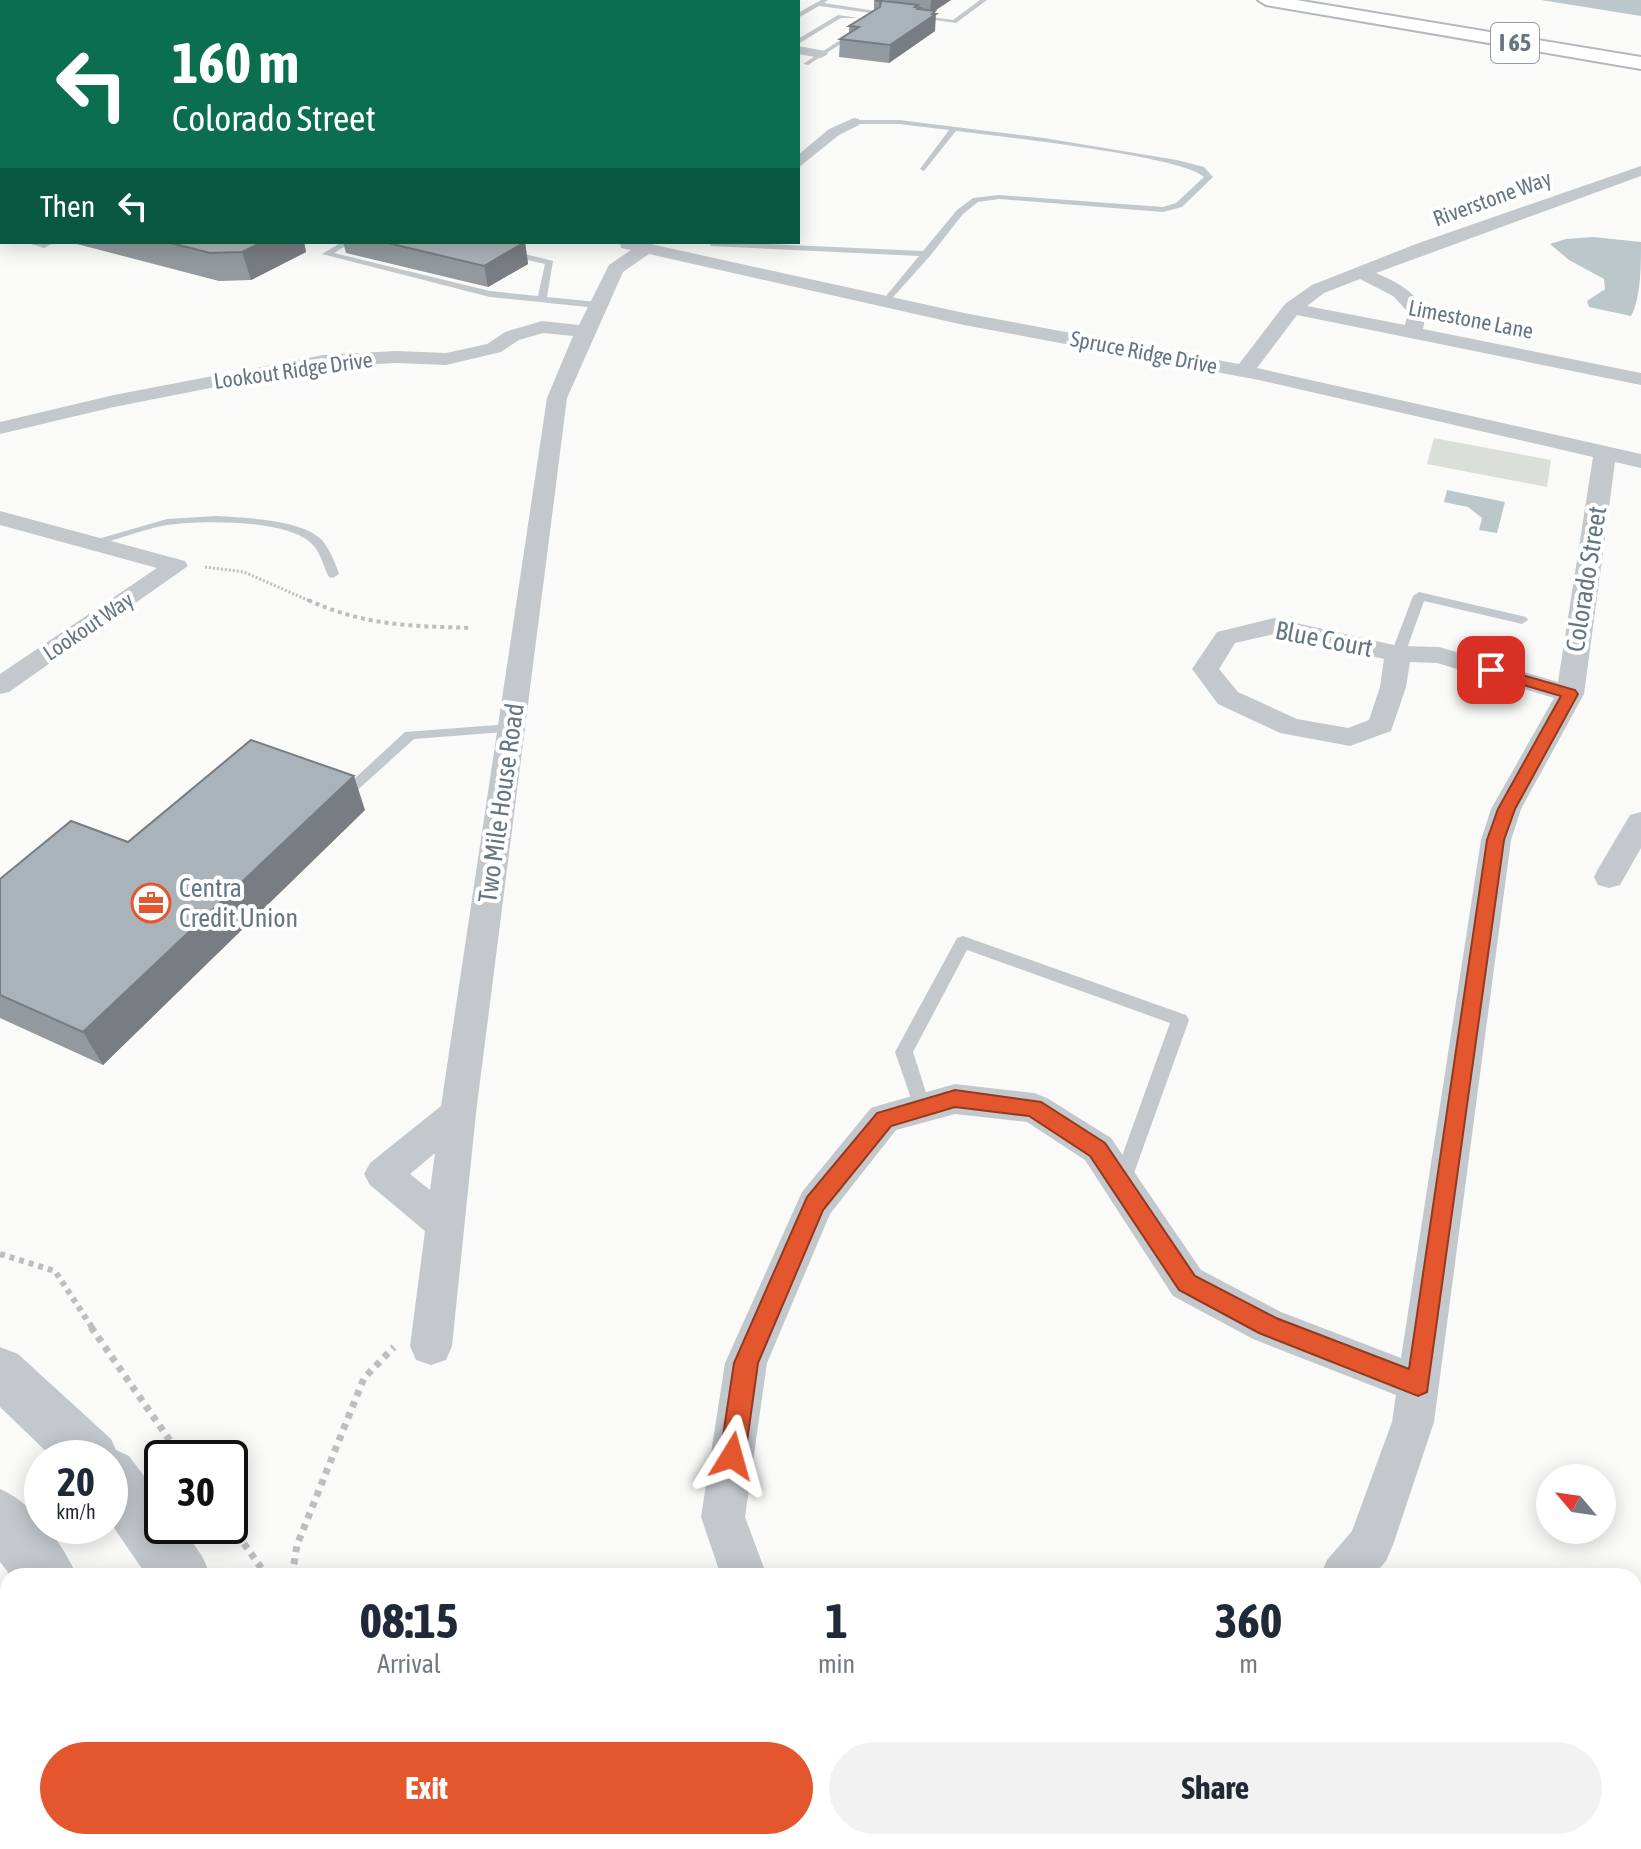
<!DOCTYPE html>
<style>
body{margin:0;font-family:"Asap Condensed",sans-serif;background:#f2f2f3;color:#1f2937;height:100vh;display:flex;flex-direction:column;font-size:30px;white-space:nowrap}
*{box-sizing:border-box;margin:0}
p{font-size:26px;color:#747a83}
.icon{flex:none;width:44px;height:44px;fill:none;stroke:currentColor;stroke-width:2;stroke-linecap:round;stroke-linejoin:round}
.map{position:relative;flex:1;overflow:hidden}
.drawer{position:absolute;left:0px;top:1568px;width:1642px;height:282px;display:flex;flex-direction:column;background:#fff;border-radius:24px 24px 0 0;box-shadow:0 4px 20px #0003}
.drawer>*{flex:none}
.banner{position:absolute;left:0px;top:0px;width:800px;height:244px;box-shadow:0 4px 20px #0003;background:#0b6e4f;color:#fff;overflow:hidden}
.needle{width:52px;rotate:299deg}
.controls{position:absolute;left:1536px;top:1464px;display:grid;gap:16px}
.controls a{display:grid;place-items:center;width:80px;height:80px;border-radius:50%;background:#fff;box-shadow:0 4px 20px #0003;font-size:40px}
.speed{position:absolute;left:24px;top:1440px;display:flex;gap:16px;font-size:40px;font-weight:700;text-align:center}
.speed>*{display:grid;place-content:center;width:104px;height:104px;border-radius:50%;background:#fff;box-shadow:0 4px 20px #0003;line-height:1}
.speed small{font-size:20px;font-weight:400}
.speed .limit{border:4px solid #111;border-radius:12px;background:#fff;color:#111}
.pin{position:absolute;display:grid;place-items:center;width:68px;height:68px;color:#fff;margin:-34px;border-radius:16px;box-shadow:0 4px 12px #0006}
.me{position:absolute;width:88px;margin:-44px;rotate:8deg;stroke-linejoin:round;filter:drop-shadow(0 0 6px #0008)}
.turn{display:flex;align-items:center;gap:28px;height:168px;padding:0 40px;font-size:36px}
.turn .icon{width:104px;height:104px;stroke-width:2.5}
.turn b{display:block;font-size:56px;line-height:68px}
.then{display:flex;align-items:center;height:76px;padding:0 40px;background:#0003;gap:16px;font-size:30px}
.eta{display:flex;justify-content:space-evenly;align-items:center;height:136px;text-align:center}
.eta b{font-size:48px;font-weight:700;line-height:56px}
.button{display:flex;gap:16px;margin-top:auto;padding:16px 40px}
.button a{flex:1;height:92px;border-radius:48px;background:#e4572e;color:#fff;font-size:32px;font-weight:700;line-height:92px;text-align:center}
.button a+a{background:#f2f2f3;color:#1f2937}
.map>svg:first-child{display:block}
.green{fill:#dadfd7}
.water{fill:#bbc7cb}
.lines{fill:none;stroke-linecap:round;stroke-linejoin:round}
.trunk-casing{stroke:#b4b9bd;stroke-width:4}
.motorway-casing{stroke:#b4b9bd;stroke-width:4}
.path-far4{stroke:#bbbfc2;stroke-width:2;stroke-dasharray:2 2;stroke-linecap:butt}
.path-far3{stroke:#bbbfc2;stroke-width:3;stroke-dasharray:2 2;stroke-linecap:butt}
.path-far2{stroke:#bbbfc2;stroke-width:4;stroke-dasharray:4 4;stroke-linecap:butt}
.path-far1{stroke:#bbbfc2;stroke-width:6;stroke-dasharray:5 5;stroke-linecap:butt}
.path{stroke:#bbbfc2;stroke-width:7;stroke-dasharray:6 6;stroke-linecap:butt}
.service{fill:#c3c8cc;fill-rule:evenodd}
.minor{fill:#c3c8cc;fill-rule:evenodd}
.tertiary{fill:#c3c8cc;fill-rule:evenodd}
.trunk{fill:#fff;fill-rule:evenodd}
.motorway{fill:#fff;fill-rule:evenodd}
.wall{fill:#929a9f}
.shaded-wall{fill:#777d82}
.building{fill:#aab3b9;stroke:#777d82;stroke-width:2}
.route{fill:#e4572e;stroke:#94391e;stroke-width:2}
.labels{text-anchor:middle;stroke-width:8;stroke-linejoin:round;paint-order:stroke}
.far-street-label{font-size:22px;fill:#657683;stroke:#fff}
.shield{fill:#fff;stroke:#939fa8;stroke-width:2}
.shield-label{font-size:24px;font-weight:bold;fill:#657683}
.street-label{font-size:26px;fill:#657683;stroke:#fff}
.poi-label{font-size:26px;fill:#657683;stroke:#fff;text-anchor:start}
</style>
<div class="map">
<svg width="1641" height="1849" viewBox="0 0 1641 1849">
<rect width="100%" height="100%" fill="#fafaf8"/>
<path class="green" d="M1434 438 1551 460 1547 487 1427 464Z"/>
<path class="water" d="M1541 0H1641V16Z
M1593 237 1641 242C1641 264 1641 299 1631 316L1589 307 1587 301 1605 289 1604 279 1569 260 1550 244 1566 239Z
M1447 490 1505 502 1497 533 1479 530 1482 518 1468 507 1444 502Z"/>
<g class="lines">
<g class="trunk-casing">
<path id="trunk" d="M2 208V222L0 223V209Z"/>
</g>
<g class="motorway-casing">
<path id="motorway" d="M1258 0H1296L1641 57V69L1266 5Z"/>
</g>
<path class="path-far4" d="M253 2 258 0
M473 2 477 0"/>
<path class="path-far3" d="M205 567 244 572 312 602"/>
<path class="path-far2" d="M308 600C365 626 411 626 472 628"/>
<path class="path-far1" d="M0 1254 55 1271 93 1329"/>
<path class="path" d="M91 1327 182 1458
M230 1524 267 1576
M292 1576 297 1545 364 1378 394 1347
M430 1842 436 1849"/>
<path class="service" d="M404 0 426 2H401Z
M443 0H449L450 2H444Z
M821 0H828L824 3 896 14 893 16 819 6 798 18V13Z
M980 0H987L956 23 913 17 916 15 953 20Z
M838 15 859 18H841L798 44V39Z
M856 30 861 31 808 65 803 64Z
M0 115H2V119H0Z
M851 120H899L1044 138 1177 160 1204 167 1213 177 1182 207 1163 212 999 199 978 202 963 214 930 256 886 305 881 302 919 256 710 246 711 242H726L923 251 957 210 973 198 999 195 1163 207 1176 203 1204 177C1184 156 996 136 956 131L924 171 920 169 949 130 899 124H854Z
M0 152H2V156H0Z
M25 242H55L44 248Z
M342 242H352L334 253 490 291 538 296 545 264 506 255V251L509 250 553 261 547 297 597 302 602 305 597 308 490 297 322 254Z
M217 516C245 518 301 519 322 540 330 550 335 562 339 574L333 578 329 577C323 566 321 553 312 544 287 519 201 520 167 525 141 530 116 540 90 547L84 543 167 519Z
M1419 592 1526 617 1528 620 1522 624 1424 601 1405 654 1398 658 1393 657 1391 654 1413 596Z
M511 724 516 725 518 728 516 731 414 739 352 795H342L340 792 405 732Z
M963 936 1186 1015 1189 1020 1129 1187 1122 1189 1115 1187 1113 1181 1170 1023 967 950 913 1052 931 1108 928 1113 922 1115 916 1113 895 1052 957 938Z"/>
<path class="minor" d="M798 46 826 51 828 54 821 58 798 54Z
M854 118 859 119V125L839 135 798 168V155L829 129Z
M1641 166V176L1376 273C1397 282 1414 291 1426 312L1423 329 1641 373V385L1297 315 1257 368 1641 454V468L1615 462 1584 694 1521 809 1511 840 1434 1422 1393 1545 1386 1561 1373 1576H1320L1327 1560 1352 1531 1392 1422 1396 1395 1253 1339 1173 1296 1085 1160 1027 1122 955 1114 922 1123 896 1130 830 1214 767 1363 745 1517 767 1576H721L701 1517 725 1363 802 1192 871 1108 884 1104 955 1084 1034 1093 1047 1098 1111 1138 1201 1270 1281 1312 1401 1358 1481 840 1491 809 1554 698 1437 663 1410 662 1406 687 1391 731 1350 746 1280 733 1218 704 1192 669 1217 632 1274 618 1398 646 1439 647 1558 682 1593 457 1259 380 964 325 649 254 623 272 567 398 476 1113 452 1346 446 1360 431 1365 416 1360 410 1346 425 1231 370 1185 364 1174 370 1163 441 1106 547 398 573 336 543 333 519 340 501 352 446 365 396 363 323 367 276 375 114 407 0 434V422L114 395 323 355 396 351 446 353 487 344 505 332 542 321 579 325 609 265 631 250 621 248 620 242 646 243 964 313 1239 364 1285 304 1312 285 1416 244ZM1360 279 1393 296 1408 312 1405 325 1307 306 1324 293ZM1274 634 1384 659 1380 687 1369 720 1348 728 1297 719 1238 692 1219 669 1235 643ZM435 1153 430 1190 410 1174Z
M2 181V191L0 192V182Z
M0 511 185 561 188 566 9 692 0 694V674L157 568 0 525Z
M1641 812V848L1620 885 1609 888 1598 885 1594 877 1598 869 1630 815Z
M813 1842H865L868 1849H816Z
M875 1842H939L936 1849H872Z"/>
<path class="tertiary" d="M0 1347 18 1354 111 1439 116 1450 129 1456 162 1500V1526H181L202 1556 211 1576H147L110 1522V1458H53L0 1407Z
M0 1489C32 1502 63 1544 77 1576H11L0 1562Z
M179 1842H244L246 1849H182Z
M309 1842H374L376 1849H312Z"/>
<use href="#trunk" class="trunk"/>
<use href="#motorway" class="motorway"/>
</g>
<path class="wall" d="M874 0 887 1V0H951L934 11 935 31 889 63 839 57 840 39 849 33V26L874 10Z
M76 242H304L306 252 251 280 219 281 77 244Z
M343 242H525L528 264 488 287 346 253Z
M365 810 103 1065 0 1018V879L128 842Z"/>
<path class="shaded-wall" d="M931 0H951L930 14Z
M935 11 934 15 936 14 935 31 889 63 890 45Z
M262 242H304L306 252 251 280 242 252Z
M525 242 528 264 488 287 484 266Z
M354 776 365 810 103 1065 83 1032Z"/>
<path class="building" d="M875 0 918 5 915 7 920 8 918 9 935 11 932 14H936L890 45 840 39 859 27 849 26 880 7 881 2Z
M167 242H262L242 252 210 253Z
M384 242H525L484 266Z
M251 740 354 776 83 1032 0 995V879L71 821 128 842Z"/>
<path class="route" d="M1491 666 1575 690 1578 694 1515 809 1504 840 1427 1392 1418 1396 1259 1333 1179 1290 1090 1156 1029 1116 955 1107 891 1126 823 1210 758 1363 745 1456 741 1464 732 1468 723 1464 720 1456 734 1363 807 1197 877 1113 955 1090 1041 1102 1105 1143 1195 1276 1276 1318 1409 1369 1487 840 1498 809 1561 696 1486 674V667Z"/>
<defs>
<g id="office-ring" transform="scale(2)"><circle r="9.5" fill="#fff" stroke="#e4572e" stroke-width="1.5"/><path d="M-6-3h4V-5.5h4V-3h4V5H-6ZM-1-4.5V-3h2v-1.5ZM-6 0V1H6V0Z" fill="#e4572e"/></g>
</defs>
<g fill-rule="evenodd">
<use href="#office-ring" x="151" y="903"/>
</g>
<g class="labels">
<g class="far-street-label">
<text transform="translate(1492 198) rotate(-20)" y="8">Riverstone Way</text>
<text transform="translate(1471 319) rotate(11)" y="8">Limestone Lane</text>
<text transform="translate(1144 352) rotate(11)" y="8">Spruce Ridge Drive</text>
<text transform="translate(293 370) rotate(-8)" y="8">Lookout Ridge Drive</text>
<text transform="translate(88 626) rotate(-34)" y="8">Lookout Way</text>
</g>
<rect class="shield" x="1491" y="23" width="48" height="40" rx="6"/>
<g class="shield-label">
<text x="1515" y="51">I 65</text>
</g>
<g class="street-label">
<text transform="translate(1586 579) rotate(-81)" y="9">Colorado Street</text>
<text transform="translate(1324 639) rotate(11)" y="9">Blue Court</text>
<text transform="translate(501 803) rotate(-82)" y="9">Two Mile House Road</text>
</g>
<g class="poi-label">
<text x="179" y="897">Centra<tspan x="179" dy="30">Credit Union</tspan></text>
</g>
</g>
</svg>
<div class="controls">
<a><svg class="needle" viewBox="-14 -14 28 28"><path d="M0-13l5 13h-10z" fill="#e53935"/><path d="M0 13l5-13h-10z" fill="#747a83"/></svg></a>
</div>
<div class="speed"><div>20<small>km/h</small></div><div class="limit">30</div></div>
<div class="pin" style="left:1491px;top:670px;background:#d93025"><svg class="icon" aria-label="arrive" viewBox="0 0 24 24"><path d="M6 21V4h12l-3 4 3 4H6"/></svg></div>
<svg class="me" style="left:732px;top:1456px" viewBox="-20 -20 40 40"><path d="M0-17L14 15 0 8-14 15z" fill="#e4572e" stroke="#fff" stroke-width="4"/></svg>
<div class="banner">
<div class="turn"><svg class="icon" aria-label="left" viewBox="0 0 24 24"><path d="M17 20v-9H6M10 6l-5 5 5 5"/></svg><div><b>160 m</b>Colorado Street</div></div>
<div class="then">Then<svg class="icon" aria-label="left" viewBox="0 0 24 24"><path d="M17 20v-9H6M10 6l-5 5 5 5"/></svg></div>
</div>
<section class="drawer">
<div class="eta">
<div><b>08:15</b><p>Arrival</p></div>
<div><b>1</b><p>min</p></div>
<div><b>360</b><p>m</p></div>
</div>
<div class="button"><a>Exit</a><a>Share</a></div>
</section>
</div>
